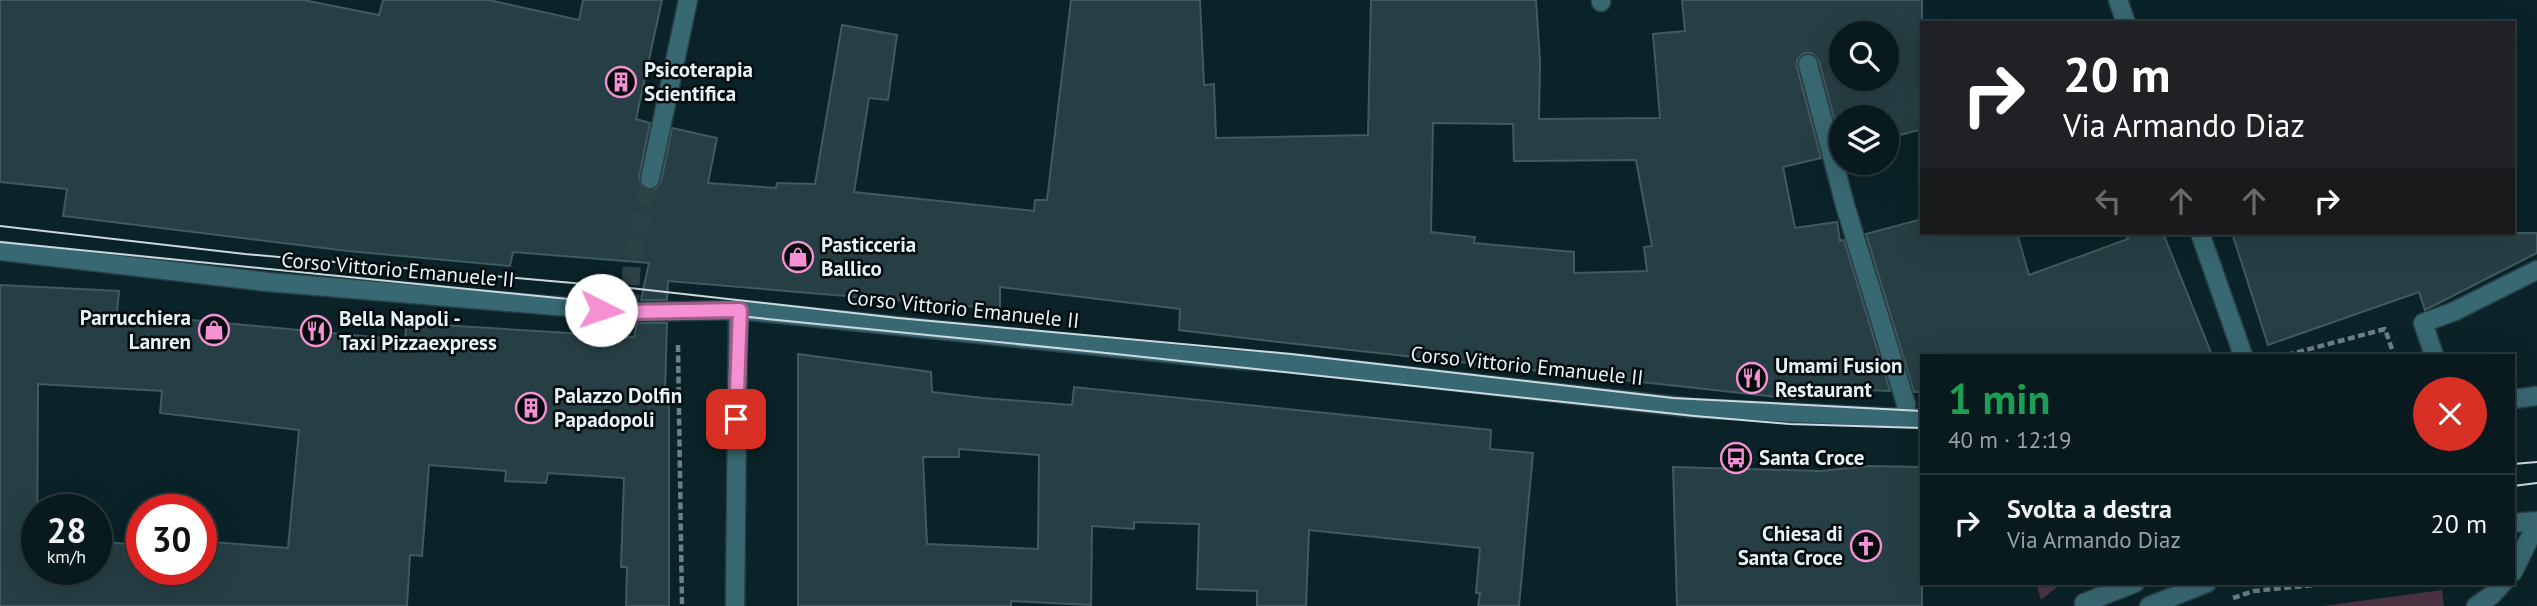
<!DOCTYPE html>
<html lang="it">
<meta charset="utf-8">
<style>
body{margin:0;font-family:"PT Sans",sans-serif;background:#16272b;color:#f1f3f6;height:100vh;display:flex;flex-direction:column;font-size:26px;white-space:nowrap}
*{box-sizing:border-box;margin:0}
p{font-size:23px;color:#98a1a4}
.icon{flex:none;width:38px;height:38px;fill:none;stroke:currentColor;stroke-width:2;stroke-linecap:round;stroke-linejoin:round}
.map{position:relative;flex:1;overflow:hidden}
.details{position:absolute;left:1920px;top:354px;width:595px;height:231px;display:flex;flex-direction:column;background:#081a1e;border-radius:0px;box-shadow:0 7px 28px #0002,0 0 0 2px #29383c}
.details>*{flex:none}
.banner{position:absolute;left:1920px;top:21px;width:595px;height:214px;border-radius:0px;box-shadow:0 7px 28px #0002,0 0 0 2px #29383c;background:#202124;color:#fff;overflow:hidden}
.buttons{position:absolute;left:1829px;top:21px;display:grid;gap:14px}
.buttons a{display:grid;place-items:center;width:70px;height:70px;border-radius:50%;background:#081a1e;box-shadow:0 7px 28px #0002,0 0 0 2px #29383c;font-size:35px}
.speed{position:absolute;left:21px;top:494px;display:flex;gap:14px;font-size:35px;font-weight:700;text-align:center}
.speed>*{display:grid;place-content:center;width:91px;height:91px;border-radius:50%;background:#081a1e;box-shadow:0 7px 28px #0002,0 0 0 2px #29383c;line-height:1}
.speed small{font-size:18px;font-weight:400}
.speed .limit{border:10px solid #d22;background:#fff;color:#111}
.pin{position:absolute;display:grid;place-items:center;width:60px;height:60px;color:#fff;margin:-30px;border-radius:14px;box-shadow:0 4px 10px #0006}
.me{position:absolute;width:77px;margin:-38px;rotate:94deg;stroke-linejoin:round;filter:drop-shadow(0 0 5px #0008)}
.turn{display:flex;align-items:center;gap:24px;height:147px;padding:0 28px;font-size:32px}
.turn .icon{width:91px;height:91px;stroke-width:2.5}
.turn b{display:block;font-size:49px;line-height:60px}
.lanes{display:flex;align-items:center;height:66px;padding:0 28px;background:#0003;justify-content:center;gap:35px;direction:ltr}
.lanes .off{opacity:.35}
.round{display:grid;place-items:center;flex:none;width:74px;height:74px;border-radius:37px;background:#16272b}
.overview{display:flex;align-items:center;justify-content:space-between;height:119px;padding:0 28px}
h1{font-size:42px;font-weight:600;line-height:52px;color:#1e9e55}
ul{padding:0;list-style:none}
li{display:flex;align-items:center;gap:21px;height:98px;padding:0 28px;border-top:2px solid #29383c}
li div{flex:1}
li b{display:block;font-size:26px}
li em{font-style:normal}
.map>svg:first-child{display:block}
.green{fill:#4c3443}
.building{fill:#263f44;stroke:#405a60;stroke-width:2;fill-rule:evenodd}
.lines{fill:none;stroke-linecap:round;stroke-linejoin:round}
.minor-tunnel{stroke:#2b4247;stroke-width:18;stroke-dasharray:18 9;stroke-linecap:butt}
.service-casing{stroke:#294045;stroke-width:21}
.minor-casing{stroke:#294045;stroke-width:21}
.path{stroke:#6b7f84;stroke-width:4.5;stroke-dasharray:7 3.5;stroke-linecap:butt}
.service{stroke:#386872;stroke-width:18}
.minor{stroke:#386872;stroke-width:18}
.tram{stroke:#cadade;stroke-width:2}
.route-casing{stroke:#9f5e88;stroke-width:18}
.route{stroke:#f591d2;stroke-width:12}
.labels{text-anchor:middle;stroke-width:5;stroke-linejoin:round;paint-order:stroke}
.poi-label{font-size:21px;font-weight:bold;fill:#e6f4f8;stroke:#030b0d;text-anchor:start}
.street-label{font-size:21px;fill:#e6f4f8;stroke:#030b0d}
</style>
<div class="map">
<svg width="2537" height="606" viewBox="0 0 2537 606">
<rect width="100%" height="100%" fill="#0a2328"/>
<path class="green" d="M2036 583H2062L2041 600Z
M2442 590 2444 606H2323Z"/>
<path class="building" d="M0 0H303L379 15 383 0H489L579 20 583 0H662L636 119 650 123 639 177 642 187 648 190H654L661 182 672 128 717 138 708 183 776 188 777 183 815 184 842 25 897 35 888 100 869 98 854 192 1034 211 1035 200H1047L1071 0H1200L1204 85 1214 84 1216 138 1368 135 1371 0H1536L1540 62 1539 119 1660 118 1653 34 1685 31 1682 0H1922V129L1886 139V117H1841V145L1819 61 1812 53H1804L1797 60V67L1821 158 1783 167 1795 228 1837 222 1840 241 1844 240 1890 391 1793 387 1795 399 1278 342 1179 330 1180 309 1000 287V309L668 281 667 300H641L649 263 513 252 510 266 348 251 63 216 67 189 0 182ZM1841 33H1886V79H1841ZM1433 123 1513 124 1514 161 1636 160 1652 246 1644 247 1647 271 1574 273V252L1474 243 1475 237 1431 232Z
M1922 219V233H2017L2029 275 2128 239 2125 233H2163L2212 355H1922V392H1914L1866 234Z
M2232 233H2537V253L2425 310 2419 292 2268 345Z
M0 285 119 291 117 313 405 340 407 318 441 322V325L634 337 637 323H667L665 392H669V606H626L627 567H621L624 478 548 473 546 483 505 481 506 471 429 465 422 556 410 555 407 606H0ZM38 384 162 391 160 413 299 430 288 548 201 541V569H142V545L103 542 100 569H37Z
M798 354 931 372 932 392 983 398 1072 405 1074 387 1491 430 1490 449 1533 453 1519 606H1478L1480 593H1476L1480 548 1309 530 1306 606H1257V591L1197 589 1199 524 1134 522V529L1092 526 1091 605 1011 601V606H798ZM959 449 1039 455 1038 549 927 544 923 457H959Z
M1870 466 1922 467V606H1677L1673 467 1821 471Z"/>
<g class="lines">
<path class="minor-tunnel" d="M629 312 632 262 650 179"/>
<g class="service-casing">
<path id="service" d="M1808 64 1845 205 1906 404 1905 418
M2434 355 2423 323 2455 311 2537 270
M2513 572 2537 523
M2149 606 2207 583
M2476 606 2492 595 2503 583"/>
</g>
<g class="minor-casing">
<path id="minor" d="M1601 0V2
M2118 0 2126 23
M650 179 688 0
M2200 233 2243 355
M0 251 268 282 629 312 740 310 1226 359 1290 363 1693 408 1922 419
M2513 399 2537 396
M2513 523 2537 521
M2084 603 2135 583
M735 606 738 317 740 310"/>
</g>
<path class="path" d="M678 345 682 606
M2287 355 2385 329 2394 355
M2233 598 2254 591 2334 583"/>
<use href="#service" class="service"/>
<use href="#minor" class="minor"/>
<path class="tram" d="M0 226 245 254 630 288 898 318 1291 354 1673 398 1922 411
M0 242 1097 352 1695 416 1789 424 1922 428
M2513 464 2537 462
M2513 486 2537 483"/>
</g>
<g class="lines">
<g class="route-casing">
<path id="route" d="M601 310 629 312 740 310 736 419"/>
</g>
<use href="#route" class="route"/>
</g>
<defs>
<g id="building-ring" transform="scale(1.575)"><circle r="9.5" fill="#030b0d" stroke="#f591d2" stroke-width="1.5"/><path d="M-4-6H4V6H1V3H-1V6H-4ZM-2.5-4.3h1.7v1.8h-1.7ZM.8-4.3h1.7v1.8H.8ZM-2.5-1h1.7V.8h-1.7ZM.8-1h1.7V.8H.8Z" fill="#f591d2"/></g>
<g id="shop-ring" transform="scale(1.575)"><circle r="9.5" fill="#030b0d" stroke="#f591d2" stroke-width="1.5"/><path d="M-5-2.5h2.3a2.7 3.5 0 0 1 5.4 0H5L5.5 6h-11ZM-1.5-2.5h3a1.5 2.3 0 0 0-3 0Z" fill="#f591d2"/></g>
<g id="restaurant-ring" transform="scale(1.575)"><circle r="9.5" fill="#030b0d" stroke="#f591d2" stroke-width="1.5"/><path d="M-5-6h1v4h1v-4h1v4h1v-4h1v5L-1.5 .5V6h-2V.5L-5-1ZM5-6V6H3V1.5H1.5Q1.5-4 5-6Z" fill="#f591d2"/></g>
<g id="bus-ring" transform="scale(1.575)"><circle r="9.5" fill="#030b0d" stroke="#f591d2" stroke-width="1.5"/><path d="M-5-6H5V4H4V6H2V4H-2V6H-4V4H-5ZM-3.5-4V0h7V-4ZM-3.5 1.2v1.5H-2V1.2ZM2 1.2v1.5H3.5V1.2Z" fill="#f591d2"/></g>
<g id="church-ring" transform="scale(1.575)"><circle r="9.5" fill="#030b0d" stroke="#f591d2" stroke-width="1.5"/><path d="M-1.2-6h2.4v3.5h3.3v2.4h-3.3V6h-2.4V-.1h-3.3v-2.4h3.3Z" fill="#f591d2"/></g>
</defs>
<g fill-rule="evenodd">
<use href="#building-ring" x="621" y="82"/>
<use href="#shop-ring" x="798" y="257"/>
<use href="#shop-ring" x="214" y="330"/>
<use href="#restaurant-ring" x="316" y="331"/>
<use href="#restaurant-ring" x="1752" y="378"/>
<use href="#building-ring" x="531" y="408"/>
<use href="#bus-ring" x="1736" y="458"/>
<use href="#church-ring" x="1866" y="546"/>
</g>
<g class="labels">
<g class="poi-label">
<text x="644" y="77">Psicoterapia<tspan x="644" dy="24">Scientifica</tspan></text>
<text x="821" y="252">Pasticceria<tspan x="821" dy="24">Ballico</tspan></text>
<text x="191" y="325" text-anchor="end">Parrucchiera<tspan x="191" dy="24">Lanren</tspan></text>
<text x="339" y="326">Bella Napoli -<tspan x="339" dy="24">Taxi Pizzaexpress</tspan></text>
<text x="1775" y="373">Umami Fusion<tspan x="1775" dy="24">Restaurant</tspan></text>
<text x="554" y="403">Palazzo Dolfin<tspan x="554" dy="24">Papadopoli</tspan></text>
<text x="1759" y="465">Santa Croce</text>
<text x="1843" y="541" text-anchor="end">Chiesa di<tspan x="1843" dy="24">Santa Croce</tspan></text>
</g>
<g class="street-label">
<text transform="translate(398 270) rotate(5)" y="7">Corso Vittorio Emanuele II</text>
<text transform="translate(963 309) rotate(6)" y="7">Corso Vittorio Emanuele II</text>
<text transform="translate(1527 366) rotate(6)" y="7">Corso Vittorio Emanuele II</text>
</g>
</g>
</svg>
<div class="buttons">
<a><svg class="icon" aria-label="search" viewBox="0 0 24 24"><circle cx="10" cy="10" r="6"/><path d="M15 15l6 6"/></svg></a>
<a><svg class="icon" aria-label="layers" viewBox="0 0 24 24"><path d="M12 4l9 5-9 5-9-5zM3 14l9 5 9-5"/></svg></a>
</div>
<div class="speed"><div>28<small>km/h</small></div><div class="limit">30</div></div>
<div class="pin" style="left:736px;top:419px;background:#d93025"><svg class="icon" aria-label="arrive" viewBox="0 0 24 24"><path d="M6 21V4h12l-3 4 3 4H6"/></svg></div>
<svg class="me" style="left:601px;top:310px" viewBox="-20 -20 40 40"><circle r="19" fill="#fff"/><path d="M0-13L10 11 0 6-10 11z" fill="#f591d2"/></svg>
<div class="banner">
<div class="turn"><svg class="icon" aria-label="right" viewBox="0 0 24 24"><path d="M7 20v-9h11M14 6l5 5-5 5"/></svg><div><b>20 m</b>Via Armando Diaz</div></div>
<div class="lanes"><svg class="icon off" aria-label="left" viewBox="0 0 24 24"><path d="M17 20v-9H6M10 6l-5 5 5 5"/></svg><svg class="icon off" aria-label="ahead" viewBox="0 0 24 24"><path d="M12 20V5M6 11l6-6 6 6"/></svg><svg class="icon off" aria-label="ahead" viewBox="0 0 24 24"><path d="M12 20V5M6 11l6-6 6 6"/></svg><svg class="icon" aria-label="right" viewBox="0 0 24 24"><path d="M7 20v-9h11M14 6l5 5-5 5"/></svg></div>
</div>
<section class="details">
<div class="overview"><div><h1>1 min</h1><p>40 m · 12:19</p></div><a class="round" style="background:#d93025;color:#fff"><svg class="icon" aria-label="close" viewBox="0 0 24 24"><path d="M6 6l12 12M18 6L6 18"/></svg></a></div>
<ul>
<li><svg class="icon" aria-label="right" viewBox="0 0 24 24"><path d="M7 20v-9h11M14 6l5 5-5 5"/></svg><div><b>Svolta a destra</b><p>Via Armando Diaz</p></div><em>20 m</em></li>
</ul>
</section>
</div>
